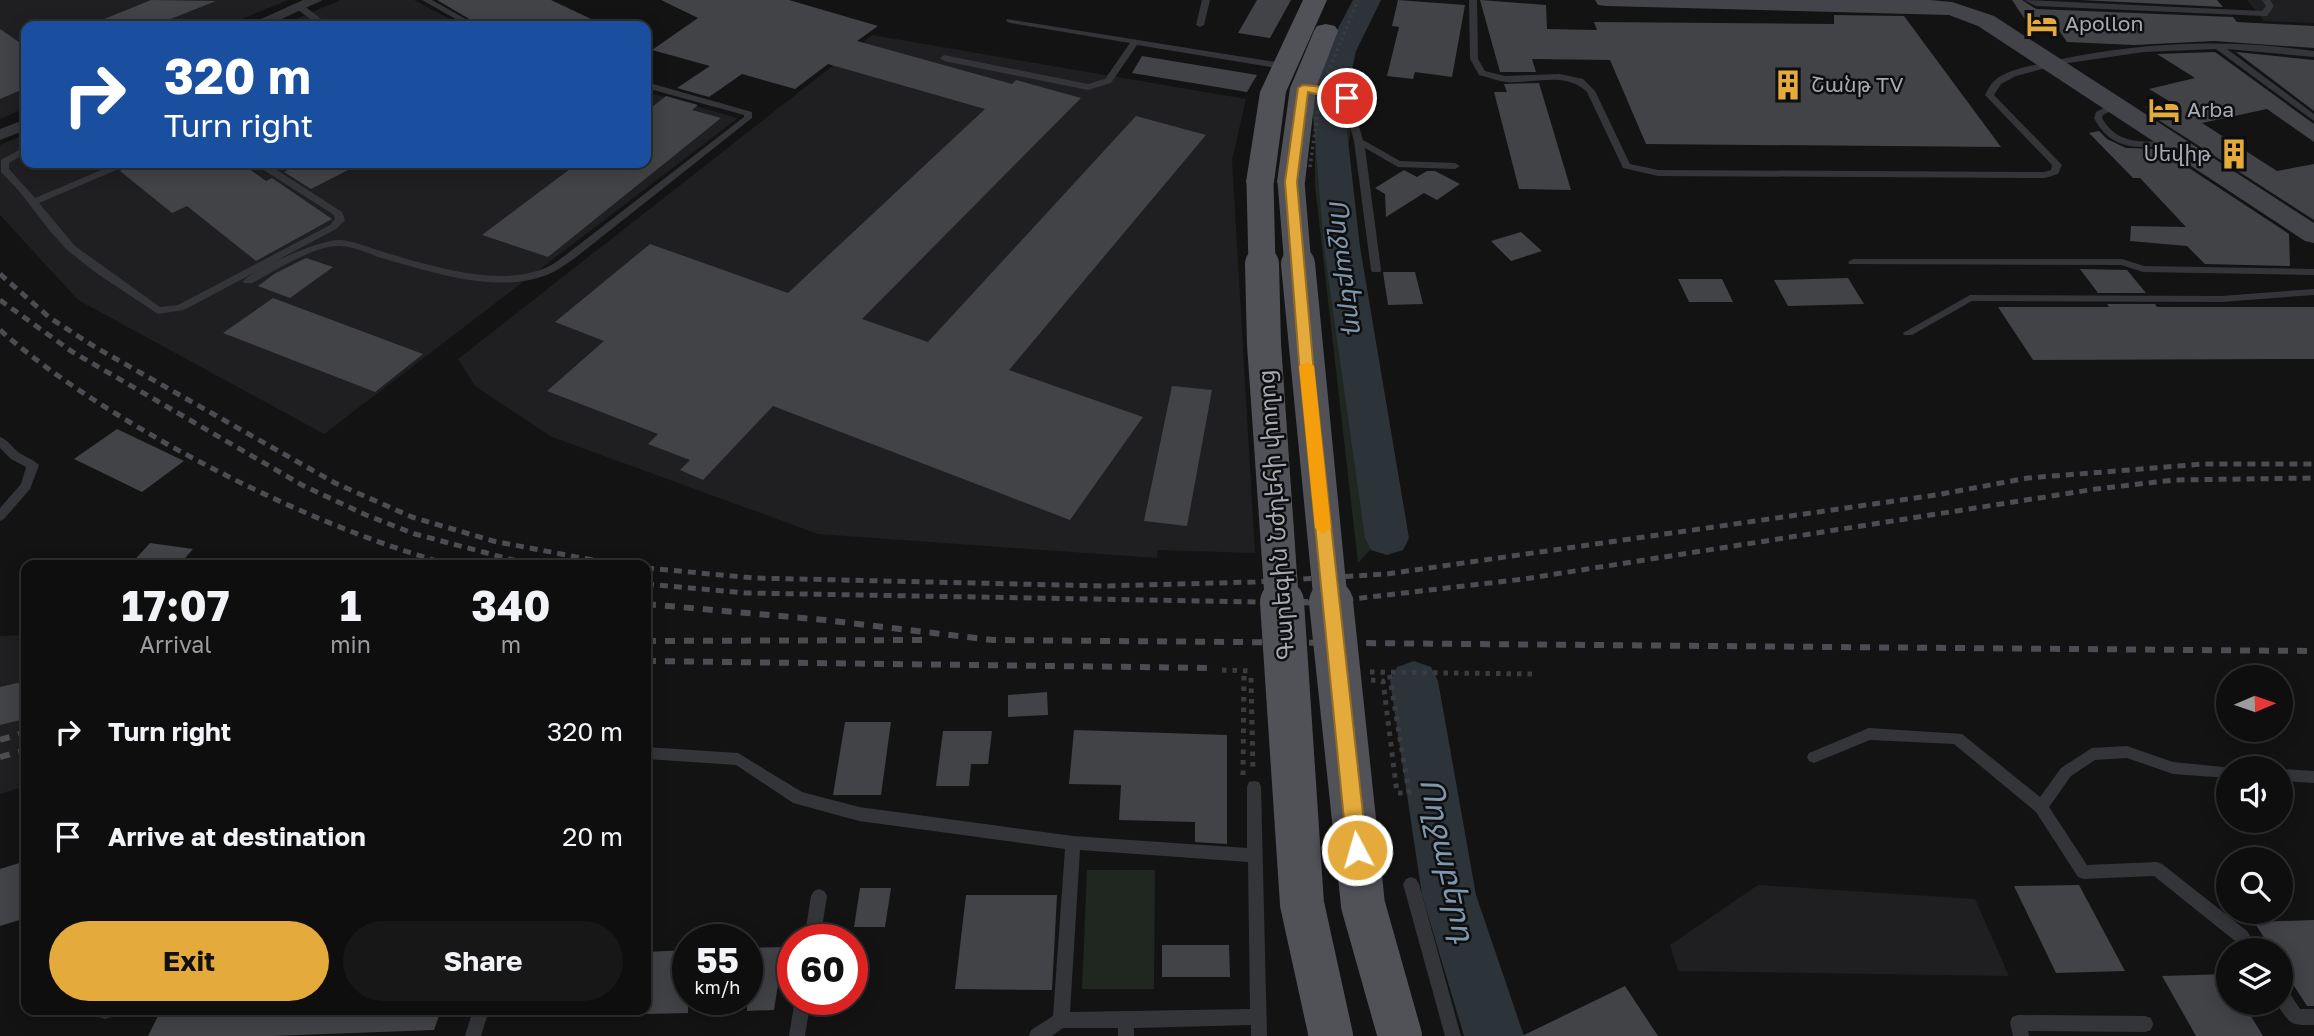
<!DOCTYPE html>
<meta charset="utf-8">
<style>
body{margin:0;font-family:"Golos Text","Noto Sans Armenian",sans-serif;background:#171718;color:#f1f3f6;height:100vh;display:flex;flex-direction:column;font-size:26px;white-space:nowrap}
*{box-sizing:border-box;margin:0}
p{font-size:23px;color:#9b9c9e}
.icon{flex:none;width:38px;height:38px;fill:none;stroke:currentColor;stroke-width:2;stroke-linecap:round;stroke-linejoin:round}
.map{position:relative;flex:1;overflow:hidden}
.side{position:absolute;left:21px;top:560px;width:630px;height:455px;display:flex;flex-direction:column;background:#0e0e0f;border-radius:14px;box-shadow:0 4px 18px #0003,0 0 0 2px #2e2e2f}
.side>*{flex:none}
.hud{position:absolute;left:21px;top:21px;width:630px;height:147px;border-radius:14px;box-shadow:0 4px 18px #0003,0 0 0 2px #2e2e2f;background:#1a4fa0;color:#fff;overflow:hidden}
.needle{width:46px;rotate:88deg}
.tools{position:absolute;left:2216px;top:665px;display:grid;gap:14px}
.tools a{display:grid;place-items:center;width:77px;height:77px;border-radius:50%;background:#0e0e0f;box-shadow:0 4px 18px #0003,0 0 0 2px #2e2e2f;font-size:35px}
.speed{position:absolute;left:672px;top:924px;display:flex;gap:14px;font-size:35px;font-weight:700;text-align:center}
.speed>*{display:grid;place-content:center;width:91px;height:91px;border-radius:50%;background:#0e0e0f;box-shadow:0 4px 18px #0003,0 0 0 2px #2e2e2f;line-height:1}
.speed small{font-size:18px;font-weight:400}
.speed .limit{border:10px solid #d22;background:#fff;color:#111}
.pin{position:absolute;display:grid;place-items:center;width:60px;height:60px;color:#fff;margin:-30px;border:4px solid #fff;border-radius:50%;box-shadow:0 2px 7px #0007}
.me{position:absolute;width:77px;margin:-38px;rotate:354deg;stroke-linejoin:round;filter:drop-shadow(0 0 5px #0008)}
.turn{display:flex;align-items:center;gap:24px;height:147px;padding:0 28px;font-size:32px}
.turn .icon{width:91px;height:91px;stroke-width:2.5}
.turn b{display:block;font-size:49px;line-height:60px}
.eta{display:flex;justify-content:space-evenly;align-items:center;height:119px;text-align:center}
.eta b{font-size:42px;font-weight:700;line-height:49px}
.cta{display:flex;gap:14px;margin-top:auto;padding:14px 28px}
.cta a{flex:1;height:80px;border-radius:42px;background:#e4aa3b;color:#111;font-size:28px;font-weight:700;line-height:80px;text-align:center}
.cta a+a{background:#171718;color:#f1f3f6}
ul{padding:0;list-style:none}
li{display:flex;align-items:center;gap:21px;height:105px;padding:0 28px}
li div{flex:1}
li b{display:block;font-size:26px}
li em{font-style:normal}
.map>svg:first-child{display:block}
.built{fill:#1f1f21}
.green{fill:#1f2720}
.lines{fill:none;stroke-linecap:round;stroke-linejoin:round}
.river{fill:#2c3339;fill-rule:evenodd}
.building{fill:#424347}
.path{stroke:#3a3c40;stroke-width:5;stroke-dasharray:4.5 6;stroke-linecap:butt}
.lane{fill:#343539;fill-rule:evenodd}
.street{fill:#343539;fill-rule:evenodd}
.secondary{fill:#424449;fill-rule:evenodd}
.primary{fill:#505258;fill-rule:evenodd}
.rail-far1{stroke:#4b4d52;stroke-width:5;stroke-dasharray:8 6;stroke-linecap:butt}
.rail{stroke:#4b4d52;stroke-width:6;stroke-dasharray:10 9;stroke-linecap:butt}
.path-bridge{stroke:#3a3c40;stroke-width:3.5;stroke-dasharray:2.5 3.5;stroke-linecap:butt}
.primary-bridge-far2{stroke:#505258;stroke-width:27}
.primary-bridge-far1{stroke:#505258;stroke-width:34}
.primary-bridge{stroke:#505258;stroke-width:44}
.route{fill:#e4aa3b;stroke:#946e26;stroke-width:2}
.slow{fill:#f59e0b}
.labels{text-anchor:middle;stroke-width:5;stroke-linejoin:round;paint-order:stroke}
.far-poi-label{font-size:21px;fill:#a5aab4;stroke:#0e0e0f;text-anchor:start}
.street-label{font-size:24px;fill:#a5aab4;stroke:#0e0e0f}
.water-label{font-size:26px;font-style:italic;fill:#7f97ad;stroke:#0e0e0f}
.near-water-label{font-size:32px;font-style:italic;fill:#7f97ad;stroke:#0e0e0f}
</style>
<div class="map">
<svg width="2314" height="1036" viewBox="0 0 2314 1036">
<rect width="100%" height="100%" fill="#131314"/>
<path class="built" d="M0 0H288L225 26H26V108L0 119Z
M341 0H414L463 26H279Z
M2247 0H2314V23L2264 21Z
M872 35 1246 99 1232 160 1255 553 1158 550 1157 558 818 534 552 437 475 386 458 359Z
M646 92 738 118 324 434 78 300 0 215V145L26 134V163H646Z
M26 635V786L0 794V636Z
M1758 885 1975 899 2009 976 1678 971 1670 945Z"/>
<path class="green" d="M1323 110 1347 118 1352 124 1344 169V190L1356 241 1353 264 1387 509 1383 536 1358 563 1315 186V150Z
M1087 870H1155L1154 989H1082Z"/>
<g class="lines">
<path class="river" d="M1353 0H1381L1356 51 1344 105 1360 247 1409 538 1403 550 1387 555 1371 550 1365 538 1324 247 1312 105 1326 51Z
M1414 661 1431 667 1438 681 1476 895 1524 1036H1464L1422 895 1390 681 1397 667Z"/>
</g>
<path class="building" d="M151 0 216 1 153 26H87Z
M437 0H551L606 26H481Z
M661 0H789L878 26 857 41 1012 84 1016 80 1081 98 862 319 928 342 1136 116 1206 135 1009 370 1143 417 1070 520 773 406 703 480 680 470 690 460 648 444 658 434 547 391 604 341 555 322 650 244 788 293 985 109 828 64 795 89 742 74 709 97 677 88 710 66 652 50 698 18Z
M1257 0H1291L1270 38 1238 33Z
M1398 0 1465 5 1452 77 1415 72 1413 79 1387 76 1399 27 1392 26Z
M1480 0 1546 5 1547 29 1597 30 1594 22 1834 24V15L1904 16 2001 147 1646 144 1610 60 1532 59 1536 72H1500Z
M2012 0H2022L2036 9 2233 17 2237 22 2314 26V48L2214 41 2134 45 2067 42 2060 32 2032 30Z
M2081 0H2217L2223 7Z
M0 29 26 47V88L0 99Z
M2215 52 2314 124V142L2267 109 2202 123 2277 171 2314 164V220L2157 119 2162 118 2145 107 2169 101 2149 89 2195 78 2157 54Z
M2236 52 2314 60V111Z
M1142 56 1257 75 1247 92 1132 73Z
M1539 83 1571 190 1519 189 1494 92H1507L1504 84Z
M666 96 698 105 692 110 721 118 548 257 482 235 578 163H646V112Z
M2099 131 2107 139 2126 148 2160 149 2289 234 2290 266 2205 264 2187 246 2130 241 2131 226 2186 227 2140 178H2133L2089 133Z
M132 163H241L266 181 272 178 332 219 256 261 187 206 172 213 120 171 129 167Z
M302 163H362L311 189 284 172Z
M1404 170 1417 177 1427 171H1435L1460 184 1437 200 1424 193 1386 217 1385 194 1375 188Z
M1521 232 1542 251 1511 261 1491 241Z
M306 258 333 267 290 298 258 286 274 274Z
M2080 269 2127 270 2146 293H2098Z
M1383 272H1415L1423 304 1388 305Z
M1848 278 1864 304 1788 306 1774 280Z
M1678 279H1722L1733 302H1689Z
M273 298 423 354 375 392 223 333Z
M2107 304H2155L2157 307H2314V359L2033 360 1998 307H2109Z
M1172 386 1212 390 1187 526 1144 521Z
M117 429 184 461 142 492 74 459Z
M150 543 193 549 179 565H130Z
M26 681 20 720 0 725V687Z
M1047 692 1048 715 1008 717V695Z
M845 722H891L881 795H833Z
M1074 730 1227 735V844L1195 842V822L1119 820 1121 785 1069 784Z
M943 731H992L988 764H971L969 786H936Z
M26 861V918L0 926V869Z
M2079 885 2125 971 2056 973 2014 886Z
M860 888H891L885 927H854Z
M966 895H1057L1052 990 955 989Z
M2314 920V1006H2307L2280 964V950H2272L2254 922Z
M1162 945H1229L1230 977H1162Z
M784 947 774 1010 747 1011V948Z
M688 950V1013L646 1014V952Z
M2228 974V1003H2243L2263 1036H2196L2162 976Z
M1625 986 1658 1036H1522Z
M161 1010H441L434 1030 272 1036H148Z"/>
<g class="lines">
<path class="path" d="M1222 670 1253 671
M1370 672 1534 674
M1251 678 1253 771
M1371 680 1383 681 1397 793H1409L1389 672
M1243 775 1244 671"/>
<path class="lane" d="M422 0H432L478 26H468Z
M1202 0H1210L1204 25 1200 27 1196 25Z
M1469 0H1477L1478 59 1485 71 1505 76 1560 74 1583 79 1595 91 1630 164 1658 170 2044 172 2051 170 2052 165 1985 95C1987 91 1990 85 1993 82 2006 69 2032 66 2048 62 2135 42 2226 38 2314 51V57L2227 49 2314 114V121L2216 49 2144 52 2061 64 2016 76 2001 84 1994 95 2062 165 2058 174 2045 178 1658 176 1623 168 1587 92C1565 71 1535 84 1506 82 1497 81 1488 77 1479 75L1470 59Z
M2024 0 2262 11 2266 6 2262 0H2270L2274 6 2267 16H2264L2036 6Z
M297 5H303L320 18 321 20 318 26H310L313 21 297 9Z
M1007 19 1288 64 1292 67 1288 70 1137 45 1111 83 1088 90 944 61 940 58 944 55 1088 84 1105 79 1130 43 1010 23 1006 21Z
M646 82 752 112V118L575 258C566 264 557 271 547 275 497 294 435 273 385 259 371 255 354 246 339 246 312 246 276 271 252 283H244L243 281C258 267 320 239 341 240 355 241 373 249 387 253 430 266 496 286 540 270 550 267 559 260 567 254L744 117V115L646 88Z
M1303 85 1321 86 1350 96 1363 140 1400 161 1455 163 1460 166 1455 169 1398 167 1365 148 1381 270 1380 272H1372L1371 270 1354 141 1343 100 1320 92 1300 90 1299 88Z
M2115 102 2119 105 2118 107 2103 115 2102 118C2115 141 2136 143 2161 141 2168 140 2171 139 2177 142L2172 145C2139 149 2111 151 2094 118L2096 112Z
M26 146V153L9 163V169L35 198 118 163H129L128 165 39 203 75 246 160 307 178 305 330 225 335 219 334 215 253 163H263L270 166 279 163H290L277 170 342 212 345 220 336 229 184 310 158 314 99 275 67 250 50 231 19 191 1 172V160Z
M1853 259H2122L2144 266 2314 269V275L2143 272 2121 265 1849 264 1848 262Z
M2314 289V295L2221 302 1972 301 1912 335H1904L1903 333 1970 295 2221 296Z
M0 437C8 440 12 447 18 452 25 457 33 459 39 465L30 489 4 519 0 521V508L21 484 26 467 11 459 0 448Z
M1869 728 1962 734 2040 797 2061 768 2092 748 2127 746 2173 762 2233 768H2228V778L2173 774 2127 758 2095 760 2071 776 2049 807 2087 865 2157 862 2162 864 2247 931 2259 950H2242L2235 941 2154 876 2083 879 2078 877 2036 812 1954 744 1870 740 1814 763 1809 761 1807 757 1809 753Z
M646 747 738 753 802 792 859 807 1073 836 1247 848V787L1249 782 1254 781 1259 782 1261 787 1267 1036H1251V1025L1134 1028V1036H1118V1028H1063L1052 1036H1029L1031 1030 1053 1016 1065 849 859 821 793 803 736 765 646 759ZM1080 850 1248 862 1250 1009 1070 1012Z
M2280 769 2314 771V783L2280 781Z
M1411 877 1416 879 1419 884 1461 1036H1445L1403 884 1406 879Z
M819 889 824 891 827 896 820 940H804L811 896 814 891Z
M2280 986 2286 988 2300 1009H2314V1025C2288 1025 2291 1024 2276 1003H2280Z
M795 999H811L805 1036H789Z
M97 1010H113L111 1017 105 1019 99 1017Z
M473 1010H489L481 1036H465Z
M2018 1015 2145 1016 2151 1018 2153 1024 2151 1030 2145 1032 2028 1031 2029 1036H2013L2010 1023 2012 1017Z"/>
<path class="street" d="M303 0H323L266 26H246Z
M26 119V130L0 140V129Z"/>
<path class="secondary" d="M1595 0H1930L1952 2 1994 16 2314 223V243L2305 241 1978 26 1949 15 1606 6 1598 5Z"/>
<path class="primary" d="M1303 0H1327L1286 92 1274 182 1270 188 1260 191 1250 188 1246 182 1260 92Z
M1326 24 1335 26 1338 31 1316 88 1305 182 1301 188 1291 191 1281 188 1277 182 1290 88 1314 31 1317 26Z"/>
<path class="rail-far1" d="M0 274 50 318 95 347 335 483 412 517 493 541 619 565
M0 300 71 351 302 485 366 515 415 534 532 565
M0 330C51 375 108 410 167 444 257 494 350 536 450 565
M646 568 754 578 1105 586 1255 582 1387 574 1936 495 2028 478 2204 464H2314
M646 584 746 593 1318 603 1524 579 2096 489 2174 480 2314 478"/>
<path class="rail" d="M1279 602H1324
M646 604 825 620 992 640 2314 651
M646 641 922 640
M646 661 1216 668
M0 740 26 732
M0 757 26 750"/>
<path class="path-bridge" d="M1310 167 1321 89 1358 0"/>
<path class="primary-bridge-far2" d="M1260 182 1262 266
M1291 182 1298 266"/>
<path class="primary-bridge-far1" d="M1262 264 1264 344 1282 604
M1298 264 1331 604"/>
<path class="primary-bridge" d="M1282 602 1302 904 1331 1036
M1331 602 1363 905 1400 1036"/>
</g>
<path class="route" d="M1303 85 1325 87 1353 98 1347 101 1308 92 1297 182 1313 362 1367 850 1364 857 1357 860 1350 857 1347 850 1299 362 1285 182 1298 88Z"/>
<path class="slow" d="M1307 362 1314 366 1331 528 1323 534 1315 528 1299 366Z"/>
<defs>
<g id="hotel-bare" transform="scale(2.415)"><path d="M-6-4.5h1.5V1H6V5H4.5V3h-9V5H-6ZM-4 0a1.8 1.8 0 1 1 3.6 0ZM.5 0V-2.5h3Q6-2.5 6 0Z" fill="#e4aa3b" stroke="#0e0e0f" stroke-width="2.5" paint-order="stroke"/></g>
<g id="building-bare" transform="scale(2.415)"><path d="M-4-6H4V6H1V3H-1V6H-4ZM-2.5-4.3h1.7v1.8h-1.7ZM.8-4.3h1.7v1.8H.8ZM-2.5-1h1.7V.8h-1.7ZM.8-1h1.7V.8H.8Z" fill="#e4aa3b" stroke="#0e0e0f" stroke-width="2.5" paint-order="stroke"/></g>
</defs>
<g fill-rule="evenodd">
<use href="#hotel-bare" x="2042" y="24"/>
<use href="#building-bare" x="1788" y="85"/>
<use href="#hotel-bare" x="2164" y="110"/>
<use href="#building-bare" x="2234" y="154"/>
</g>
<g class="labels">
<g class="far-poi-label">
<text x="2065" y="31">Apollon</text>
<text x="1811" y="92">Շանթ TV</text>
<text x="2187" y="117">Arba</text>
<text x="2211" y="161" text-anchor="end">Սեվիթ</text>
</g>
<g class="street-label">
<text transform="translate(1276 515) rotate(-94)" y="8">Գարեգին Նժդեհի փողոց</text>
</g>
<g class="water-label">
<text transform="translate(1347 266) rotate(82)" y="9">Ողջաբերդ</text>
</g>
<g class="near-water-label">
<text transform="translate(1448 860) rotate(78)" y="11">Ողջաբերդ</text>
</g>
</g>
</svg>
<div class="tools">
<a><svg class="needle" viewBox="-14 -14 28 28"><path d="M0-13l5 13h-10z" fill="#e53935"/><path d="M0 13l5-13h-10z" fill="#9b9c9e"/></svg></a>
<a><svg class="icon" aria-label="sound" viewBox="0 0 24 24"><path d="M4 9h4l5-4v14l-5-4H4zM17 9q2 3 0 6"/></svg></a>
<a><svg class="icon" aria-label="search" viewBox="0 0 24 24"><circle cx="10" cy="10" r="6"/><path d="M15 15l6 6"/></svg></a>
<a><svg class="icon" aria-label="layers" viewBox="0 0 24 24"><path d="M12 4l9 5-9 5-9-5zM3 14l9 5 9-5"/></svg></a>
</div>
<div class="speed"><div>55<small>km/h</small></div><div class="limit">60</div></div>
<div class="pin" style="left:1347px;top:98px;background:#d93025"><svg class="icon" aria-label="arrive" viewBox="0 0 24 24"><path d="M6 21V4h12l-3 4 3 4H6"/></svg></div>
<svg class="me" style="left:1357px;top:850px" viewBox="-20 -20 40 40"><circle r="17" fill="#e4aa3b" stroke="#fff" stroke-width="3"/><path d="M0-11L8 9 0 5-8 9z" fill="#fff"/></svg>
<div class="hud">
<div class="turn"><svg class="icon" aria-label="right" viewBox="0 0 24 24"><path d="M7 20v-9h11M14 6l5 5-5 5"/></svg><div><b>320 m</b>Turn right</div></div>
</div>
<section class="side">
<div class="eta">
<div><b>17:07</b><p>Arrival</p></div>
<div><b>1</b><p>min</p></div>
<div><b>340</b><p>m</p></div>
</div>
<ul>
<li><svg class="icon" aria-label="right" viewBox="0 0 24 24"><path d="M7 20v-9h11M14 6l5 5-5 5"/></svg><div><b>Turn right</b></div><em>320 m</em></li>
<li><svg class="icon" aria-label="arrive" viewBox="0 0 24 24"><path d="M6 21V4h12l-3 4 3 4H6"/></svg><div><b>Arrive at destination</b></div><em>20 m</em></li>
</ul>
<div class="cta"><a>Exit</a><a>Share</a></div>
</section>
</div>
